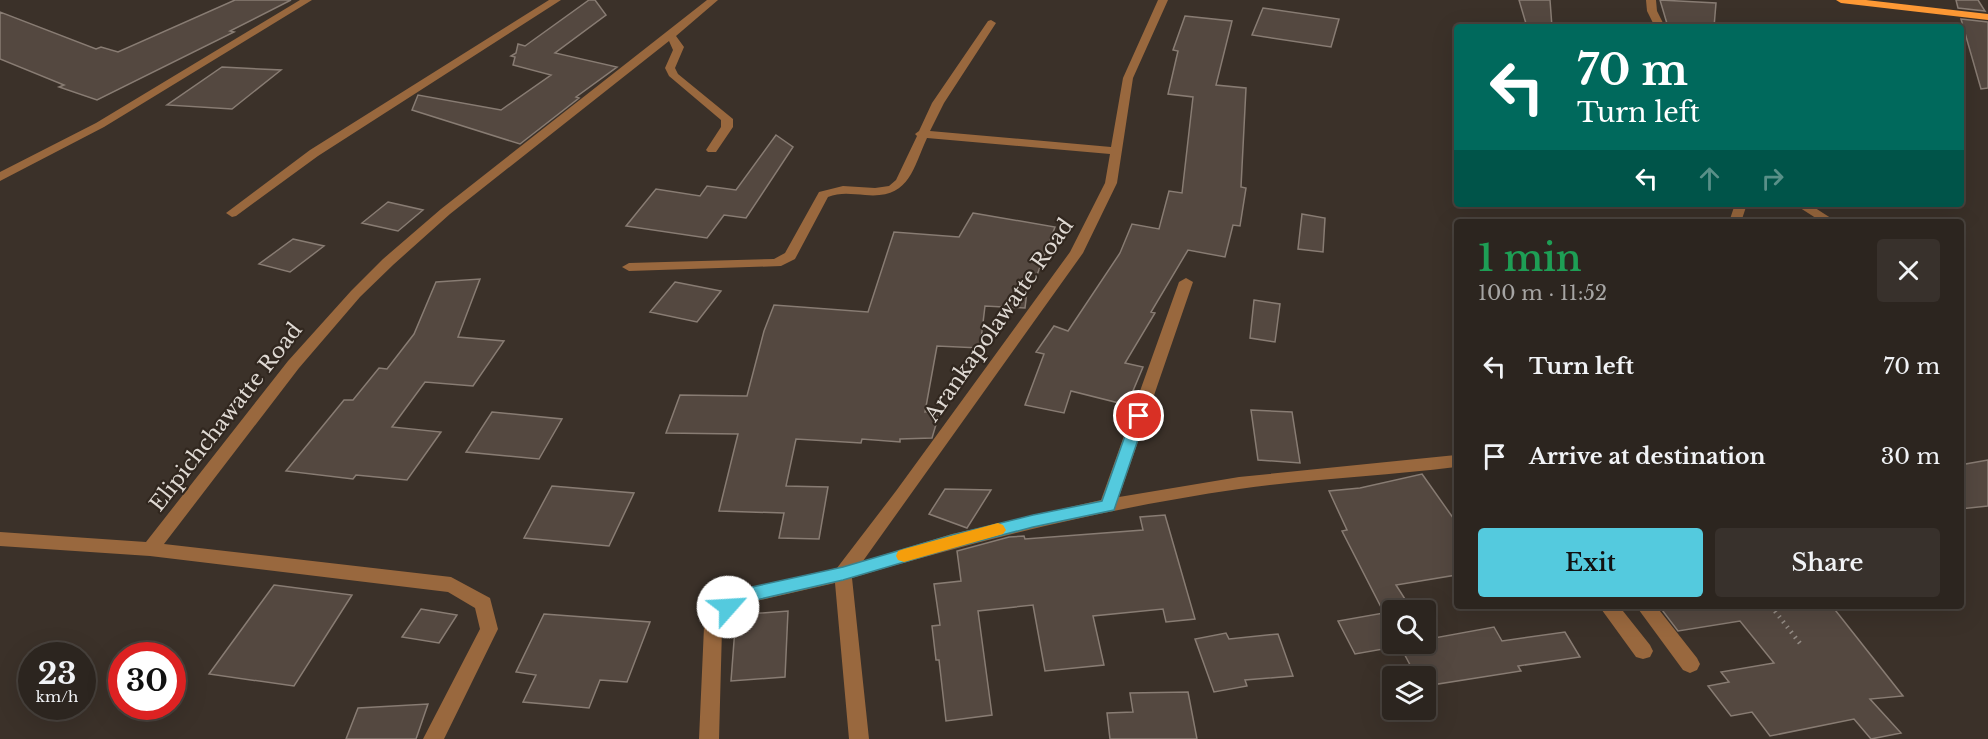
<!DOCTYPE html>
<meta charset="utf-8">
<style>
body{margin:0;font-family:"Libre Baskerville",serif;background:#38312c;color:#f1f3f6;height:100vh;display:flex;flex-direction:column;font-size:22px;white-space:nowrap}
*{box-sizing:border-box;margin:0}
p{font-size:20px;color:#a6a5a4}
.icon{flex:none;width:33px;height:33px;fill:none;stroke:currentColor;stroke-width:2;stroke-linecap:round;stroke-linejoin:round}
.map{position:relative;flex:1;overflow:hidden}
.sheet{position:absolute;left:1454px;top:219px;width:510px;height:390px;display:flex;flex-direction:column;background:#2c251f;border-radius:6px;box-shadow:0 6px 24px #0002,0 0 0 2px #48423d}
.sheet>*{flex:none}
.hud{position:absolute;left:1454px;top:24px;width:510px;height:183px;border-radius:6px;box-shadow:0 6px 24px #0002,0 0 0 2px #48423d;background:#00695c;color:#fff;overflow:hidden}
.controls{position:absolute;left:1382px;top:600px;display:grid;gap:12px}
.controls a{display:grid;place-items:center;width:54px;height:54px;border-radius:6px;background:#2c251f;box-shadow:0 6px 24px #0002,0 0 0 2px #48423d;font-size:30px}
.speed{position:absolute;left:18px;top:642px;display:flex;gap:12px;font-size:30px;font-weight:700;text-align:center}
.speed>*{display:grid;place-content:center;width:78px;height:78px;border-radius:50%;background:#2c251f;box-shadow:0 6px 24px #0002,0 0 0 2px #48423d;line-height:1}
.speed small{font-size:15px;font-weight:400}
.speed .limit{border:9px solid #d22;background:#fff;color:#111}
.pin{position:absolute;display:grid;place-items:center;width:51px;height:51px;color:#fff;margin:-26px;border:3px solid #fff;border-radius:50%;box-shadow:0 2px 6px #0007}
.me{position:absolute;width:66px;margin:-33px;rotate:64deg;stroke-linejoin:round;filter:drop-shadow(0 0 4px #0008)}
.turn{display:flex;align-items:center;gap:21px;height:126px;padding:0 24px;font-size:27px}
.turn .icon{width:78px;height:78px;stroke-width:2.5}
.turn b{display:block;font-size:42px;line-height:51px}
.lanes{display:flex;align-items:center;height:57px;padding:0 24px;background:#0003;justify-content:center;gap:30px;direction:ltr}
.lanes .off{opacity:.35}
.round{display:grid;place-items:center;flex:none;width:63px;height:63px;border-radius:6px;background:#38312c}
.headline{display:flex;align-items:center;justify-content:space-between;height:102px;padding:0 24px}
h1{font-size:36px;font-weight:600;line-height:45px;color:#1e9e55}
.cta{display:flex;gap:12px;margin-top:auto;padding:12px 24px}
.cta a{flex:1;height:69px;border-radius:6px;background:#54cade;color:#111;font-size:24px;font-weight:600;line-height:69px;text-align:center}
.cta a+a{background:#38312c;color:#f1f3f6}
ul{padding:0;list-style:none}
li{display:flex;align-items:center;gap:18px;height:90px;padding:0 24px}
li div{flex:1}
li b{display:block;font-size:22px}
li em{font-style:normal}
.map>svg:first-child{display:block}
.building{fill:#544840;stroke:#887c73;stroke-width:1.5}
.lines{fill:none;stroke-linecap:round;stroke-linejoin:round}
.path{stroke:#948c85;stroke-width:4.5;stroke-dasharray:1.5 5;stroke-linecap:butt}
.minor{fill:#99683e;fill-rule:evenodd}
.major{fill:#fe9935;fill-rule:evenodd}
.route{fill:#54cade;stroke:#378390;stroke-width:1.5}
.slow{fill:#f59e0b}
.labels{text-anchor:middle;stroke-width:4.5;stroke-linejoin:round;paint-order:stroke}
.street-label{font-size:21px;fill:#dfd9d3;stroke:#31271f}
</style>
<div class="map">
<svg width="1988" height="739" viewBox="0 0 1988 739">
<rect width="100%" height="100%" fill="#3b3129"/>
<path class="building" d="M235 0H291L230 31 234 32 97 100 59 87 64 85 0 59V12L96 49 101 47 118 52Z
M589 0H595L606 15 555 53 617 67 576 97 579 98 520 144 412 110 418 95 501 110 551 75 513 65 515 57 511 56 516 53 518 44 525 46Z
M1519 0H1550L1552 27H1527Z
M1660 0 1716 3 1714 27H1668Z
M1956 0H1978L1985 11 1958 8Z
M1263 8 1339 19 1331 47 1252 35Z
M1185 16 1232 21 1216 85 1246 88 1241 187 1246 188 1240 226 1233 225 1225 257 1188 250 1151 312 1155 313 1125 363 1143 367 1127 405 1071 391 1064 413 1025 405 1044 354 1036 352 1054 326 1068 331 1120 253 1132 224 1159 229 1169 191 1182 193 1193 97 1168 94 1178 51 1173 50Z
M1961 19 1988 22V88L1981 89Z
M222 67 281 70 232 109 167 105Z
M776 135 793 147 746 218 724 215 707 238 626 226 656 189 700 196 707 186 736 190Z
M388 202 423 210 398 231 362 223Z
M973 213 1055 227 1037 275H1029L1025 308 985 306 980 348 937 346 925 412 940 411 932 438 900 439V442L862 439 861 443 796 439 786 486 828 487 819 539 779 538 784 513 719 511 738 434 666 433 680 395 747 396 764 331 774 305 868 312 894 232 959 237Z
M1302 214 1325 218 1323 252 1298 249Z
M293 239 324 246 290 272 259 264Z
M480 279 458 337 504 341 473 386 425 382 392 427 441 432 407 480 356 475 353 479 286 471 344 400H353L379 368 387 369 414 334 436 282Z
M675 282 721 291 697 322 650 312Z
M1254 300 1280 304 1275 342 1250 338Z
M1251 410 1292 412 1300 463 1258 460Z
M492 412 562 419 539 459 466 452Z
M1988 460V506L1960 509V465Z
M1422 474 1456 522V575L1396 585 1412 610H1392V644H1425V632L1429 639 1494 627 1502 641 1565 632 1580 657 1518 666 1521 671 1425 686V676H1416L1400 646 1355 654 1338 621 1384 613 1342 531 1347 530 1329 491 1360 488Z
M552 486 634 493 609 546 524 538Z
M945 489 991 490 967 528 929 514Z
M1165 515 1195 619 1166 622 1163 609 1093 616 1104 665 1045 671 1033 605 978 611 992 715 946 721 939 660H936L932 626 940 625 934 584 961 581 957 551 1009 537 1024 536 1025 539 1143 530 1140 517Z
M274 585 352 595 294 686 209 674Z
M1659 606H1832L1903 696 1870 699 1901 733 1871 739 1854 719 1770 736 1752 712 1731 716 1708 686 1729 682 1721 672 1774 663 1740 621 1678 631Z
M421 609 457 615 439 643 402 637Z
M788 611 785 677 731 681 736 615Z
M544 614 650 622 627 682 600 680 589 708 523 702 536 675 516 672Z
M1226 633 1229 639 1278 634 1293 676 1245 680 1247 686 1214 692 1195 639Z
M1188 692 1197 739H1110L1107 713 1133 712 1130 693Z
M428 704 416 739H346L358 708Z"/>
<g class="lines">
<path class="path" d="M1771 606 1802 646"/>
<path class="minor" d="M300 0H312L104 127 0 181V172L96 123Z
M549 0H561L318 156 236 216 232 217 226 213 310 150Z
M707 0H718L676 36 684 47 675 68 678 74 733 119V127L716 152H708L706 150 721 127V120L669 76 665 68 673 50 669 41 450 214 393 265 360 297 299 368 164 544 451 577 490 598 498 629 444 739H423L480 629 475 608 448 592 150 556 0 546V532L146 542 288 361 351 291 383 259 441 209Z
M1158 0H1168L1133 78 1117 183 1083 253 863 561 952 534 1101 500 1179 282 1186 278 1193 282 1119 497 1239 477 1456 455V467C1384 476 1311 479 1239 489 1107 508 979 540 852 578L869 739H849L835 583 756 601 735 613 722 629 719 739H699L704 627 721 601 746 589 837 568 896 491 1070 252 1105 183 1110 154 927 138C912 171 909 199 865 195 852 194 840 192 828 197L795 259 781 266 629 271 622 267 629 263 774 259 785 253 819 192 843 186 875 188 889 186 896 180 917 136 915 134 919 131 932 103 988 21 991 20 996 23 944 103 930 131 1111 147 1123 78Z
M1646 0H1656L1657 11 1665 27H1655L1647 11Z
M1735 204H1747L1741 222H1729Z
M1794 204H1809L1837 222H1822Z
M1599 606H1619L1650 645 1653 651 1650 657 1643 659 1636 657Z
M1636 606H1656L1697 658 1700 664 1697 670 1690 673 1683 670Z"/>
<path class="major" d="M1836 0H1866L1988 14V20L1841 3Z"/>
</g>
<path class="route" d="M1139 411 1146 416 1114 510 1033 527 952 548 843 580 756 600 728 614 722 612 719 607 722 602 752 587 843 567 952 535 1033 515 1102 501 1132 416Z"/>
<path class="slow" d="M998 523 1003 525 1006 530 1003 534 904 562 898 560 896 556 898 551 904 549Z"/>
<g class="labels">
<g class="street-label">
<text transform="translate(999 320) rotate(-55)" y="7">Arankapolawatte Road</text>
<text transform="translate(226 417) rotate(-52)" y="7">Elipichchawatte Road</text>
</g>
</g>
</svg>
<div class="controls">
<a><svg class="icon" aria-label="search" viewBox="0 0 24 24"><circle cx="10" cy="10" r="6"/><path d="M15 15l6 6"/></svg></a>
<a><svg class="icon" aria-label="layers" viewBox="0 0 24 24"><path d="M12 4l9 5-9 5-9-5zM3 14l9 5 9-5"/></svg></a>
</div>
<div class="speed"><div>23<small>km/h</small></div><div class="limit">30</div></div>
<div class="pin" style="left:1139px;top:416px;background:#d93025"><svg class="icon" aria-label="arrive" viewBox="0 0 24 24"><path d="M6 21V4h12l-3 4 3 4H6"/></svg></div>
<svg class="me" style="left:728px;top:607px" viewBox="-20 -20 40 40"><circle r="19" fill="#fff"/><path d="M0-13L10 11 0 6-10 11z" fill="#54cade"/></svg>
<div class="hud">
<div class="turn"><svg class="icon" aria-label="left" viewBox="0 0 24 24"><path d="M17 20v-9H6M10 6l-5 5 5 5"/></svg><div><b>70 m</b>Turn left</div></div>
<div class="lanes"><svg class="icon" aria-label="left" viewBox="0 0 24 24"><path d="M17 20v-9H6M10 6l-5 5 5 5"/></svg><svg class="icon off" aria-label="ahead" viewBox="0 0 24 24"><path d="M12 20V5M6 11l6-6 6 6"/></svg><svg class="icon off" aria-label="right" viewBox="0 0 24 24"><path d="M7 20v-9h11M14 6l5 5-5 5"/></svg></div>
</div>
<section class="sheet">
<div class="headline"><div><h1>1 min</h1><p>100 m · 11:52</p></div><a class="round"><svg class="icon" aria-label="close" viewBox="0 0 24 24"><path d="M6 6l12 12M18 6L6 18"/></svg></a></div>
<ul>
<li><svg class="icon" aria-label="left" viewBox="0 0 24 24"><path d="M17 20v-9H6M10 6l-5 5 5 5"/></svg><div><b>Turn left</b></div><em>70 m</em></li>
<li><svg class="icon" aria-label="arrive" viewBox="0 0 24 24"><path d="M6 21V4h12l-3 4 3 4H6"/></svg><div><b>Arrive at destination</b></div><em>30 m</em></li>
</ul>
<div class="cta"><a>Exit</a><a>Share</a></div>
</section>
</div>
